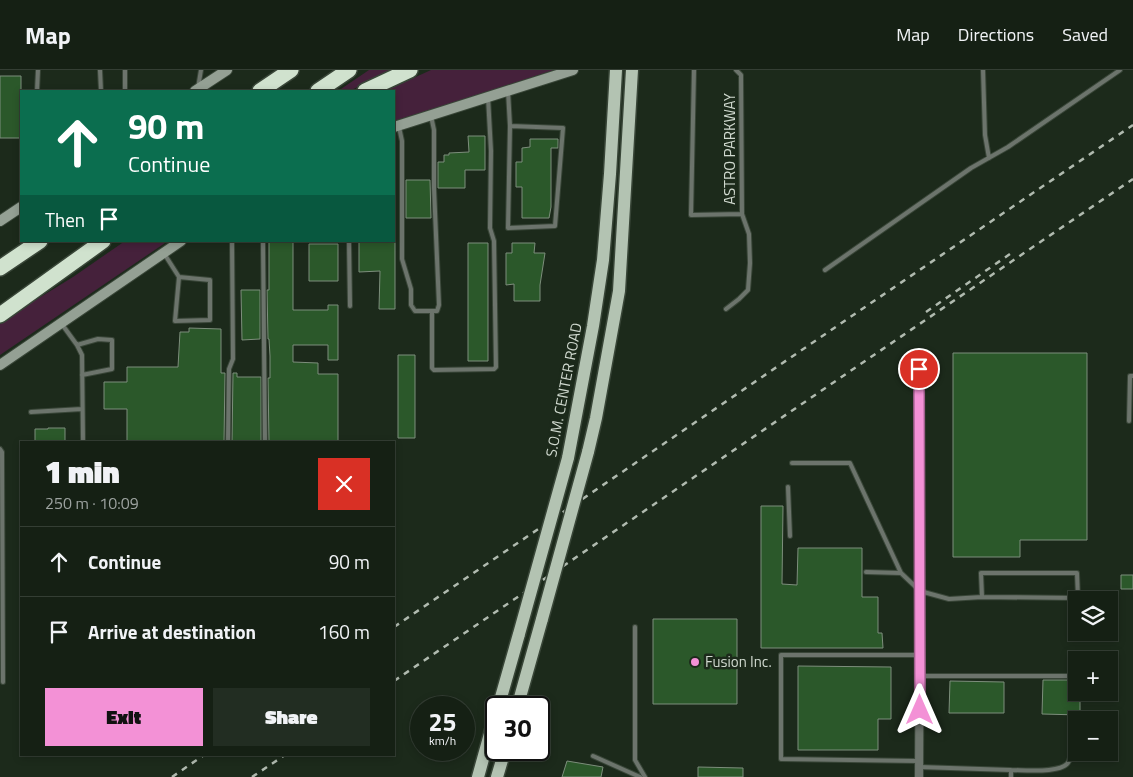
<!DOCTYPE html>
<meta charset="utf-8">
<style>
body{margin:0;font-family:"Titillium Web",sans-serif;background:#222d22;color:#f1f3f6;height:100vh;display:flex;flex-direction:column;font-size:19px;white-space:nowrap}
*{box-sizing:border-box;margin:0}
p{font-size:16px;color:#9da3a0}
.icon{flex:none;width:28px;height:28px;fill:none;stroke:currentColor;stroke-width:2;stroke-linecap:round;stroke-linejoin:round}
.map{position:relative;flex:1;overflow:hidden}
.panel{position:absolute;left:20px;top:371px;width:375px;height:315px;display:flex;flex-direction:column;background:#152014;border-radius:0px;box-shadow:0 2px 8px #0003,0 0 0 1px #343e34}
.panel>*{flex:none}
.guide{position:absolute;left:20px;top:20px;width:375px;height:152px;border-radius:0px;box-shadow:0 2px 8px #0003,0 0 0 1px #343e34;background:#0b6e4f;color:#fff;overflow:hidden}
.buttons{position:absolute;left:1068px;top:521px;display:grid;gap:10px}
.buttons a{display:grid;place-items:center;width:50px;height:50px;border-radius:0px;background:#152014;box-shadow:0 2px 8px #0003,0 0 0 1px #343e34;font-size:25px}
.speed{position:absolute;left:410px;top:626px;display:flex;gap:10px;font-size:25px;font-weight:700;text-align:center}
.speed>*{display:grid;place-content:center;width:65px;height:65px;border-radius:50%;background:#152014;box-shadow:0 2px 8px #0003,0 0 0 1px #343e34;line-height:1}
.speed small{font-size:12px;font-weight:400}
.speed .limit{border:2px solid #111;border-radius:8px;background:#fff;color:#111}
.pin{position:absolute;display:grid;place-items:center;width:42px;height:42px;color:#fff;margin:-21px;border:2px solid #fff;border-radius:50%;box-shadow:0 1px 5px #0007}
.me{position:absolute;width:55px;margin:-28px;rotate:0deg;stroke-linejoin:round;filter:drop-shadow(0 0 4px #0008)}
.turn{display:flex;align-items:center;gap:18px;height:105px;padding:0 25px;font-size:22px}
.turn .icon{width:65px;height:65px;stroke-width:2.5}
.turn b{display:block;font-size:35px;line-height:42px}
.then{display:flex;align-items:center;height:48px;padding:0 25px;background:#0003;gap:10px;font-size:19px}
.round{display:grid;place-items:center;flex:none;width:52px;height:52px;border-radius:0px;background:#222d22}
.overview{display:flex;align-items:center;justify-content:space-between;height:85px;padding:0 25px}
h1{font-size:30px;font-weight:800;line-height:38px}
.action{display:flex;gap:10px;margin-top:auto;padding:10px 25px}
.action a{flex:1;height:58px;border-radius:0px;background:#f391d6;color:#111;font-size:20px;font-weight:800;line-height:58px;text-align:center}
.action a+a{background:#222d22;color:#f1f3f6}
ul{padding:0;list-style:none}
li{display:flex;align-items:center;gap:15px;height:70px;padding:0 25px;border-top:1px solid #343e34}
li div{flex:1}
li b{display:block;font-size:19px}
li em{font-style:normal}
header{display:flex;align-items:center;gap:30px;box-sizing:border-box;height:70px;padding:0 25px;background:#152014;border-bottom:1px solid #343e34}
header strong{font-size:24px}
nav{display:flex;gap:28px;margin-inline-start:auto;font-size:18px}
.map>svg:first-child{display:block}
.green{fill:#45213b}
.building{fill:#2b582a;stroke:#7d8e7c}
.lines{fill:none;stroke-linecap:round;stroke-linejoin:round}
.lane-casing{stroke:#394638;stroke-width:6}
.street-casing{stroke:#394638;stroke-width:10}
.secondary-casing{stroke:#394638;stroke-width:12}
.primary-casing{stroke:#394638;stroke-width:15}
.highway-casing{stroke:#394638;stroke-width:18}
.lane{stroke:#6c746c;stroke-width:4}
.street{stroke:#6c746c;stroke-width:8}
.secondary{stroke:#94a094;stroke-width:10}
.primary{stroke:#b3c3b2;stroke-width:12}
.highway{stroke:#d0e2ce;stroke-width:15}
.rail{stroke:#b0baaf;stroke-width:2.5;stroke-dasharray:6 6;stroke-linecap:butt}
.primary-bridge-casing{stroke:#394638;stroke-width:15;stroke-linecap:butt}
.primary-bridge{stroke:#b3c3b2;stroke-width:12}
.route-casing{stroke:#9e5e8b;stroke-width:12}
.route{stroke:#f391d6;stroke-width:9}
.poi-dot{fill:#f391d6;stroke:#1c2a1b;stroke-width:2}
.labels{text-anchor:middle;stroke-width:5;stroke-linejoin:round;paint-order:stroke}
.street-label{font-size:15px;fill:#d0d9cf;stroke:#1c2a1b}
.poi-label{font-size:15px;fill:#d0d9cf;stroke:#1c2a1b;text-anchor:start}
</style>
<header>
<strong>Map</strong>
<nav><a>Map</a><a>Directions</a><a>Saved</a></nav>
</header>
<div class="map">
<svg width="1133" height="707" viewBox="0 0 1133 707">
<rect width="100%" height="100%" fill="#1c2a1b"/>
<path class="green" d="M369 0H395L349 21H338Z
M431 0H554L394 52V21H385Z
M125 171H168L0 285V252L73 207Z"/>
<path class="building" d="M0 6H21V68H0Z
M468 66H485V100H465V118H438V92H444V85H449V83L469 82Z
M530 69H558V78H551V137L549 148H522V117H516V92H522V78L530 77Z
M406 110H430L431 148H406Z
M269 171H293V240H328V235H338V290H328V275H293V292L318 293V304H338V372H269L268 308H270V286L269 269H268L267 220H269Z
M359 171H395V239H379L380 201 359 202Z
M468 173H488V291H468Z
M512 173H535L534 183H545L540 215V231H514V214L506 215V183H512Z
M309 174H338V211H309Z
M241 220H260V269L242 270Z
M189 258 221 259V303H225L224 372H127V339H104V312H127V297H178L180 262H189Z
M953 283H1087V470H1020V487H953Z
M398 285H415V368H398Z
M233 303H237V307H261V372H232Z
M48 358H65V372H35V359H48Z
M761 436H783L782 514 797 515 798 478H862V527H878V563H882L883 578H761Z
M1121 505H1133V519H1121Z
M653 549H737V634H653Z
M798 596 891 597V649H878V680H798Z
M1043 610H1076V622H1080V645L1042 644Z
M950 611 1004 612V643H949Z
M567 691 603 697 601 707H562Z
M698 697 743 698V707H698Z"/>
<g class="lines">
<g class="lane-casing">
<path id="lane" d="M100 0 101 21
M694 0 691 145 742 144
M983 0 985 65 989 88
M198 18 201 0
M37 21 38 0
M125 21V0
M508 21 510 56 508 158 555 156 563 58 510 56
M399 57 402 71V189L411 219V235L415 241H437L439 235 434 118V60L431 46
M263 171 265 372
M349 171 350 236
M165 185 179 207 210 210V250L175 251 179 207
M825 200 971 98 1008 77 1120 0
M726 239 739 229 748 220 750 193 749 164 742 144 741 5 736 0
M432 241V298L434 300 494 299 496 297 494 171 490 158 491 81 488 27
M61 253 77 275 82 285 83 372
M77 275 98 269 112 270V299L82 305
M919 299 920 521
M31 342 82 339
M1129 351 1130 306H1133
M228 372 229 299 233 289 232 171
M0 379 2 382 3 612
M792 393H850L901 503 920 521 949 529 982 527 981 503H1077L1078 528 982 527
M788 417 790 466
M866 502 901 503
M635 557V690L645 707
M920 606H1076
M593 686 640 707
M918 691 781 689V585H920
M919 697 1011 700V707
M1011 700C1024 700 1064 704 1069 691 1072 684 1070 674 1070 666"/>
</g>
<g class="street-casing">
<path id="street" d="M919 707 920 521"/>
</g>
<g class="secondary-casing">
<path id="secondary" d="M195 21 227 0
M394 57 573 0
M0 151 21 137
M0 295 181 171"/>
</g>
<g class="primary-casing">
<path id="primary" d="M588 382 596 348 619 221 632 0
M568 388 593 256 603 190 610 104 616 0
M498 638 519 564
M517 638 542 549
M478 707 496 642
M497 707 505 680"/>
</g>
<g class="highway-casing">
<path id="highway" d="M260 21 291 0
M318 21 349 0
M365 21 410 0
M0 198 40 171
M0 245 103 171"/>
</g>
<use href="#lane" class="lane"/>
<use href="#street" class="street"/>
<use href="#secondary" class="secondary"/>
<use href="#primary" class="primary"/>
<use href="#highway" class="highway"/>
<path class="rail" d="M926 242 1010 184
M394 557 1133 55
M394 611 1133 109
M172 707 204 685
M252 707 285 685"/>
<g class="primary-bridge-casing">
<path id="primary-bridge" d="M542 549 588 382
M519 564 568 388"/>
</g>
<use href="#primary-bridge" class="primary-bridge"/>
</g>
<g class="lines">
<g class="route-casing">
<path id="route" d="M919 299 920 640"/>
</g>
<use href="#route" class="route"/>
</g>
<circle class="poi-dot" cx="695" cy="592" r="5"/>
<g class="labels">
<g class="street-label">
<text transform="translate(730 79) rotate(-90)" y="5">ASTRO PARKWAY</text>
<text transform="translate(564 320) rotate(-79)" y="5">S.O.M. CENTER ROAD</text>
</g>
<g class="poi-label">
<text x="705" y="597">Fusion Inc.</text>
</g>
</g>
</svg>
<div class="buttons">
<a><svg class="icon" aria-label="layers" viewBox="0 0 24 24"><path d="M12 4l9 5-9 5-9-5zM3 14l9 5 9-5"/></svg></a>
<a>+</a>
<a>−</a>
</div>
<div class="speed"><div>25<small>km/h</small></div><div class="limit">30</div></div>
<div class="pin" style="left:919px;top:299px;background:#d93025"><svg class="icon" aria-label="arrive" viewBox="0 0 24 24"><path d="M6 21V4h12l-3 4 3 4H6"/></svg></div>
<svg class="me" style="left:920px;top:640px" viewBox="-20 -20 40 40"><path d="M0-17L14 15 0 8-14 15z" fill="#f391d6" stroke="#fff" stroke-width="4"/></svg>
<div class="guide">
<div class="turn"><svg class="icon" aria-label="ahead" viewBox="0 0 24 24"><path d="M12 20V5M6 11l6-6 6 6"/></svg><div><b>90 m</b>Continue</div></div>
<div class="then">Then<svg class="icon" aria-label="arrive" viewBox="0 0 24 24"><path d="M6 21V4h12l-3 4 3 4H6"/></svg></div>
</div>
<section class="panel">
<div class="overview"><div><h1>1 min</h1><p>250 m · 10:09</p></div><a class="round" style="background:#d93025;color:#fff"><svg class="icon" aria-label="close" viewBox="0 0 24 24"><path d="M6 6l12 12M18 6L6 18"/></svg></a></div>
<ul>
<li><svg class="icon" aria-label="ahead" viewBox="0 0 24 24"><path d="M12 20V5M6 11l6-6 6 6"/></svg><div><b>Continue</b></div><em>90 m</em></li>
<li><svg class="icon" aria-label="arrive" viewBox="0 0 24 24"><path d="M6 21V4h12l-3 4 3 4H6"/></svg><div><b>Arrive at destination</b></div><em>160 m</em></li>
</ul>
<div class="action"><a>Exit</a><a>Share</a></div>
</section>
</div>
